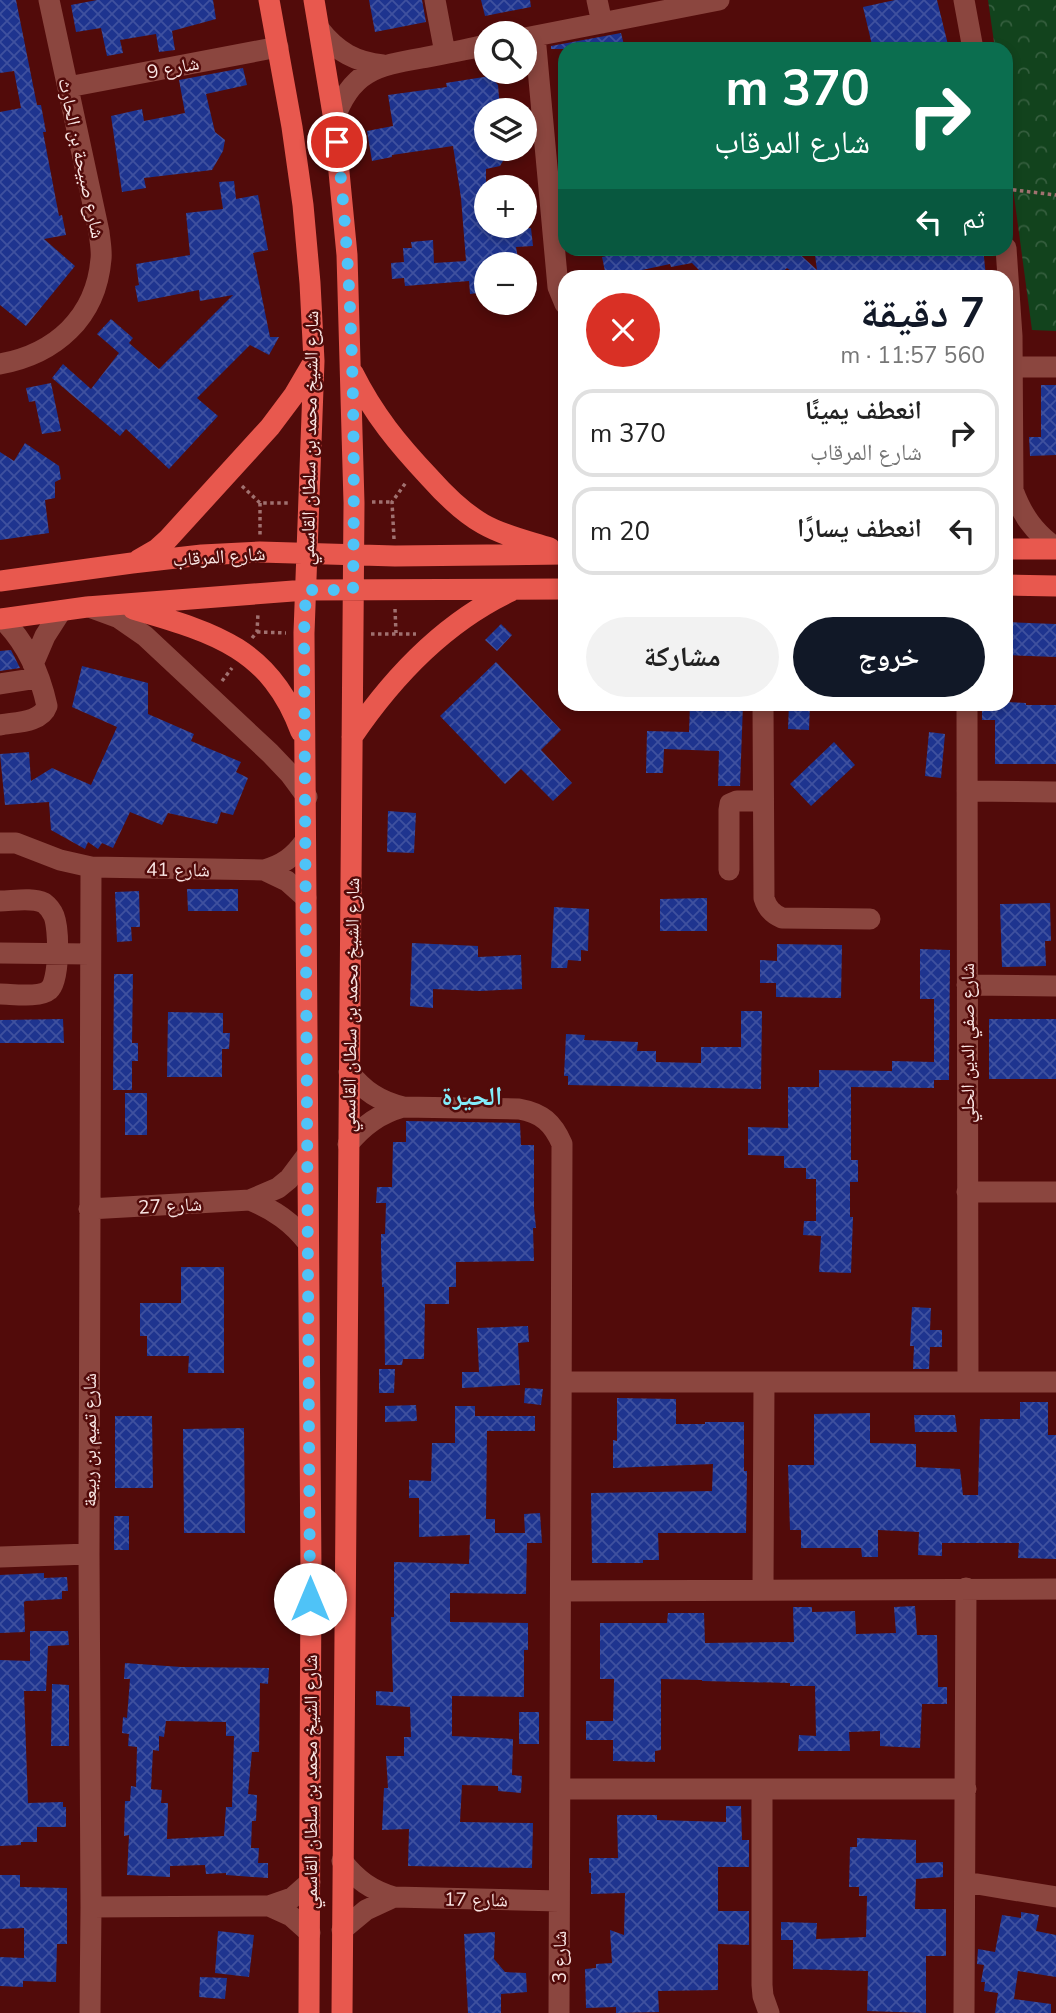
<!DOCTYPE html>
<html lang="ar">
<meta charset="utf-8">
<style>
body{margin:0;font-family:"Nunito Sans","Noto Naskh Arabic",sans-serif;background:#f2f2f2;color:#222;direction:rtl;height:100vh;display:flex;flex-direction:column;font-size:26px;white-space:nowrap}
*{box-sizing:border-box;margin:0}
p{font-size:23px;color:#767676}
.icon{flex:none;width:38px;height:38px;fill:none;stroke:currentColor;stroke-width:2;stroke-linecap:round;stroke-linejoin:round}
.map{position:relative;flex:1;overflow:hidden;direction:ltr}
.drawer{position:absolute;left:558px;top:270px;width:455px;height:441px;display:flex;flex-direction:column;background:#fff;border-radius:21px;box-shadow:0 4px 10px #0003;direction:rtl}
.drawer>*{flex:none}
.banner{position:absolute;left:558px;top:42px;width:455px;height:214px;border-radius:21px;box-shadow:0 4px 10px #0003;direction:rtl;background:#0b6e4f;color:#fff;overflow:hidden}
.fabs{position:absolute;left:474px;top:21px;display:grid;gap:14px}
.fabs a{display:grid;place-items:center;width:63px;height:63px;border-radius:50%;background:#fff;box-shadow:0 4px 10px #0003;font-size:35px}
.pin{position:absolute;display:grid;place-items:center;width:60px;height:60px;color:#fff;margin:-30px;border:4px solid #fff;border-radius:50%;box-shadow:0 2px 7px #0007}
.me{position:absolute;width:77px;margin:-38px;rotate:0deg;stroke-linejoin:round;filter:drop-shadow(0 0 5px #0008)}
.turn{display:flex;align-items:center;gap:24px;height:147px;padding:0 28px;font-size:32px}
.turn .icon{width:91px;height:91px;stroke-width:2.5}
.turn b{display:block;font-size:49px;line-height:60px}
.then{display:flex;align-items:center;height:66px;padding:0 28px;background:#0003;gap:14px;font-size:26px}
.round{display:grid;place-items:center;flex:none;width:74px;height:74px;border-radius:37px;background:#f2f2f2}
.head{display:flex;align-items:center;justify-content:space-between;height:119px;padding:0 28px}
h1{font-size:42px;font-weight:700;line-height:52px;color:#111827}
.action{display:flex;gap:14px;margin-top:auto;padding:14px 28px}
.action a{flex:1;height:80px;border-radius:42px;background:#111827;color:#fff;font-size:28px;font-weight:700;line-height:80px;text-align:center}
.action a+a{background:#f2f2f2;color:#222}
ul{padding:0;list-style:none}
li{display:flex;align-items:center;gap:21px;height:88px;margin:0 14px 10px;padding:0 14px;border:4px solid #e0e0e0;border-radius:21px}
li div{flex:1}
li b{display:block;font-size:26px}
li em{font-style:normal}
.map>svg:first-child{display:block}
.park{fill:url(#park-crowns)}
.building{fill:url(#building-cross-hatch);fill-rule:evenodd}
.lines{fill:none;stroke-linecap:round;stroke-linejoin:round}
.path{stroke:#a07170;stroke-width:3.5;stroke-dasharray:3.5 3.5;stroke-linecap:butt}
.minor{stroke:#8b463f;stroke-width:21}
.major{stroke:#e8584e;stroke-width:21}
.route{stroke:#4fc3f7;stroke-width:12;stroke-dasharray:0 21.6}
.labels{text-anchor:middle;stroke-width:5;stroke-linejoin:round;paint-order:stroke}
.street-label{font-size:19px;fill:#f9e6e4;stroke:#520b0a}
.district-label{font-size:26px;font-weight:bold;fill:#83edfb;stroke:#520b0a}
</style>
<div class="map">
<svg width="1056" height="2013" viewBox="0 0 1056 2013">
<defs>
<pattern id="park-crowns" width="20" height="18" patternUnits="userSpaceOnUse" patternTransform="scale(1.75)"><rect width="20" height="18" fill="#12431d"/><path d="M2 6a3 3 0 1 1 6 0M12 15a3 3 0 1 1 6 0" fill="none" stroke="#355e3e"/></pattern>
<pattern id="building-cross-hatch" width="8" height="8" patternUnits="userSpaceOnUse" patternTransform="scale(1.75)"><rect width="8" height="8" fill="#1e348f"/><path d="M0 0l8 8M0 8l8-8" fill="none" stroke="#3f519f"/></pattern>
</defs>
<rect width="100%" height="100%" fill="#520b0a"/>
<path class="park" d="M988 0H1056V331L1032 330 1006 136V49H995Z"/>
<path class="building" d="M0 0H16L37 105H41L46 132H43L59 216 62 215 66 235 44 239 75 266 26 326 0 305V112L21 108 14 71 0 73Z
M97 0H213L216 19 172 31 175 50 159 52 156 34 120 40 123 53 107 56 101 28 76 32 71 5Z
M369 0H422L426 22 375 32Z
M481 0H530L531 7 485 16Z
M895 0H937L949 49H873L863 7Z
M621 33 625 49H551V46Z
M243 68 247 85 206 94 215 132 225 140 223 151 212 170 144 178 146 188 122 192 111 116 142 109 144 121 185 113 179 80Z
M490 76 498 85 500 110H486V149H503V161L500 166 486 169V226H508L506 230 531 228 533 246 516 247 519 264H486V292L470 294 469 281 405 286 404 278 392 279 391 263 404 262 403 248H412L411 242 433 240 434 263 466 261 461 198 453 146 392 155V157L372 161 367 131 393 126 388 95 447 87 446 83Z
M234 181 236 199 258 195 268 250 253 253 270 337H279L269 355 250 345 197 398 218 416 169 469 126 429 120 436 52 378 63 364 91 389 119 353 97 334 111 319 133 338 129 343 159 369 233 295 200 301 199 290 138 302 135 286 139 285 136 264 190 255 186 213 223 209 219 182Z
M642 248H793L817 270 814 248H983L986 276H798L787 268 778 276H732L725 271 711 276H705L692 263 671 267 670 264 642 270 644 276H606L602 257Z
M51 383 61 431 42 434 35 401 29 402 26 388Z
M1041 385H1056V455L1030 456 1029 437H1041Z
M25 443 59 466 61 479 55 482V498L45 500 49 533 0 540V452L14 461Z
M1006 622 1056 624V657L1006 655Z
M501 624 512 635 497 651 485 640Z
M11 650 20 668 0 671V651Z
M496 662 561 730 541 750 572 783 553 801 521 769 505 784 440 716Z
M82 666 148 683V714L194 734 191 741 241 762 236 772 248 778 233 815 221 812 217 824 168 813 162 825 130 812 113 848 102 843 98 849 88 842 85 849 51 830 49 802 5 805 0 754 29 752 31 781 52 768 91 785 117 727 72 707Z
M1006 702 1026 703V705H1056V764H995V720H982V704Z
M690 704H743L740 786H718L719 751 664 749 663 773H646L647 731 689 732Z
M789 704H810L809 730 788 729Z
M929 732 945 734 941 778 925 776Z
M834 742 855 765 811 806 790 784Z
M388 811 416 813 414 853 387 852Z
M187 889H238V911H188Z
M139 891 140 927H131L132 941 117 942 115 892Z
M707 898V931H660V899Z
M1050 903 1051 941H1045L1046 966 1002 967 1000 904Z
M554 907 589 909 588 951 581 950V961L568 960 567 968H551Z
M412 943 478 946V957L521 955 522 989 480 991 433 989V1008L410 1006Z
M777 944 842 945 841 998 776 997V983H760V960L777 961Z
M920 949 950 950 949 1080H934V1088L851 1087V1160H858V1182H850V1217H853L851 1273 819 1272 821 1236 803 1235 804 1221H816V1179H806V1168H784V1156L748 1155V1127L788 1128V1087H819V1070L892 1071V1061L934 1062V999H920Z
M114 974H133L132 1043H138V1061H132V1090H113Z
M741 1011H762L761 1089 568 1085V1076H564L566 1034 585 1035 584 1040 638 1042 637 1051H656V1062L701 1063V1047H741Z
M168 1012 223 1013V1033H230L229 1049H222V1077H167Z
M63 1019 64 1043H0V1020Z
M989 1019H1056V1079H989Z
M125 1093H147V1135H125Z
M406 1121 520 1123 521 1145H534V1208L536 1228H533L534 1261 456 1262V1287H449V1304H425L424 1359H403L402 1365H385L384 1287H382L381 1251V1234H385L386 1203H376L377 1187H392L393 1142H406Z
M181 1267H224V1373H188L189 1356H147V1336H140V1303H181Z
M912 1307 931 1308 930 1330H942V1347H930L929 1369H913L914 1346H910Z
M528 1326 529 1342 518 1343 520 1385 462 1388V1372H479L477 1328Z
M379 1369H395L394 1393H379Z
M525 1388 543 1389 541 1405 524 1403Z
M617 1398 676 1399V1424H705V1422H744V1471H747L746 1533H658L659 1560H643V1563H592L591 1493 712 1491 713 1464 613 1468V1440L617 1441Z
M1020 1402H1048V1435H1056V1559L1018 1558 1019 1543H942V1556L918 1555 919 1532 878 1530V1557H862L861 1548H801V1530H790L788 1465H814V1414L870 1413V1443L916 1444V1467L960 1469 963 1495H978L980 1419H1020Z
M416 1405 417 1421 385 1422V1406Z
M455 1406H475V1416H535V1431H487L486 1519H495V1533H525L524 1514 540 1513 542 1543H527L526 1594 450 1593V1622L528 1623V1650H524V1697L452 1696V1736L513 1739 512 1775 522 1776 521 1793 498 1791V1786L462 1785 460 1822 533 1823 532 1868 408 1866 409 1829 382 1830 384 1788H388L386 1756H404V1737H411L410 1707 376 1705V1691L393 1692 391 1617H394V1562L469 1564 470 1535 419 1537V1498H409V1480L431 1481 432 1443H455Z
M914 1415H955L957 1432H915Z
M115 1416H152L153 1488H115Z
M244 1428 245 1533H184L183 1429Z
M114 1516H129V1550H114Z
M44 1573V1578L67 1577 68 1591H62V1599L26 1601 24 1602 25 1632 0 1633V1575Z
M915 1606 917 1635H937L938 1687H947V1704H922L920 1748 880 1746V1731L849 1732 850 1751H798L799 1735 816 1736 815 1686H790V1683L702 1681V1680L661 1679V1750L655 1751V1762L613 1761V1740H586V1721H613L614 1679H600V1623H667L668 1613H704L705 1643 794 1642 793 1607H812V1612L855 1611 856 1634 896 1633 894 1607Z
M30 1631H68L69 1645 48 1646 46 1691H24L28 1803 63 1802V1807H66V1827H37V1842H21V1845L0 1846V1660L30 1661Z
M125 1663 181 1667 269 1668 268 1684 260 1683 259 1752H252L248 1794 257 1795 256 1821H252L251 1848H259L258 1863H268V1878L226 1875V1873L206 1874 205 1865 170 1866V1877L127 1875 129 1835 124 1836 125 1801H130L131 1786 136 1787 137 1747 128 1746 129 1734 122 1733 123 1717 127 1718 130 1679H124ZM166 1721 226 1722V1736H234L232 1807H226L224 1836 167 1839 168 1803H161L162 1790 151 1789 153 1750 159 1751V1736L164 1737Z
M52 1684 69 1685V1746H51Z
M519 1712H539V1744H519Z
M726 1806H741L742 1840H749V1867H718V1911H749V1945L718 1944V1990L658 1991 659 2012 616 2013V2007L586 2008 585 1969 596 1968V1964L612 1963 610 1930 624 1935 625 1893 591 1894V1873H589V1858H618L617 1815H657V1820L726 1822Z
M857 1838 916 1840V1863L943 1862V1877L916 1879 915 1909H946V1956H926V2013L867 2011 868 1971 793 1969V1940H781V1922L817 1923 816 1939 866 1937 867 1896H859V1887H849L850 1847H857Z
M0 1875H20V1887L67 1888V1944H57L56 1982 23 1981V1987L0 1986V1957L24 1958V1928L0 1929Z
M1021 1912 1039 1915 1036 1931 1056 1935V1977L1018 1971 1014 1999 1051 2004V2013H995L998 1993 984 1991 985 1982H981L984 1965 977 1964 978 1949 995 1952 1002 1915 1021 1918Z
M218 1931 254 1935 249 1977 215 1973Z
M495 1932 494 1959 505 1972 526 1973 527 1992 501 1994V2013H468L464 1934Z
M200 1977 227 1978 225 1999 199 1997Z"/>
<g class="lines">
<path class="path" d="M1006 189 1056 195
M242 486 260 503H291
M372 502H392
M260 503V535
M394 539 392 502 407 481
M395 609 396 633
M257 632 286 633
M371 634H416
M252 638 257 632 258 613
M222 681 232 668"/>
<path class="minor" d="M435 0 445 53
M597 0 602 23
M964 0 973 49
M320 30C337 52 356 62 383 65
M535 36 558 287 565 304
M525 38 719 0
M68 87 278 47
M334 120C351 71 376 66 422 58 443 54 465 50 486 45
M1006 248 1012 336 1013 490C1022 515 1034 532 1056 548
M0 364C55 354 96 318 101 259 102 251 100 241 99 232L49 0
M1012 367H1056
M89 607 119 618 145 636 270 753 290 774 307 797
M33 664 45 636 61 611
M0 684 38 678
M763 704 764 898C767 908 772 914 782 918L870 919
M967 704 968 1382
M0 725C15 722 41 723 47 706 40 674 26 642 2 619
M967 791 1056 792
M0 843H16L60 860 91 867 264 870C282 865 294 857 305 841
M264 870 287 881 306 898
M729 870V810L730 804 737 801H763
M0 901C13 901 32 897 44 903 48 906 52 911 54 916 59 929 60 981 49 990 40 998 12 994 0 994
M0 953 90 954
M967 985 1056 986
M349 1072C364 1091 379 1101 403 1107L519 1109C542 1113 553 1123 562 1144L559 2013
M348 1144C364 1125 379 1114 403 1107
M967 1192H1056
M250 1200C274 1210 292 1222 308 1243
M89 1209 250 1200 278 1188 289 1179 307 1155
M562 1382H1056
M0 1557 89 1554
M763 1589 764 1382
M561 1591 1056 1589
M560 1789H966
M762 1789V1985L763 1996 769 2013
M342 1861C357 1880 371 1890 394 1897L559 1901
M965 1882 1056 1897
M269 1906 291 1916 310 1933
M91 1907 269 1906 292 1898 310 1882
M342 1930 366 1910 394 1897
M90 2013 91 1907 89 1554 91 867
M964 2013 966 1588"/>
<path class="major" d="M269 0 292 127 303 205 310 283 314 361 304 633 311 1573 309 2013
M314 0 334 120 347 255 354 503 342 2013
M353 373C374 415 398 444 430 478 446 496 462 512 483 524 504 536 528 541 550 548
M1006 549H1056
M138 560 157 549 168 539 270 427 294 395 311 366
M0 581 132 563 202 555 260 552 395 556 565 554
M1006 585 1056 586
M133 609C212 632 270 647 301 732
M0 619 87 607 306 590 565 589
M352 737C392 678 445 622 511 591"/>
</g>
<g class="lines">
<path class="route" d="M310 1599 304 633 306 590H353C355 441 354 290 337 142"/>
</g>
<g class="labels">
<g class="street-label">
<text transform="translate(173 67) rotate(-11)" y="7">شارع 9</text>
<text transform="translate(82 158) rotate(78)" y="7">شارع صبيحة بن الحارث</text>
<text transform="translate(309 438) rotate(-89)" y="7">شارع الشيخ محمد بن سلطان القاسمي</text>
<text transform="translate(219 556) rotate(-4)" y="7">شارع المرقاب</text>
<text transform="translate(178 869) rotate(1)" y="7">شارع 41</text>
<text transform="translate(350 1005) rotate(-89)" y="7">شارع الشيخ محمد بن سلطان القاسمي</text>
<text transform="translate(967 1043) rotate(-90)" y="7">شارع صفي الدين الحلي</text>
<text transform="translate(170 1205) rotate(-3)" y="7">شارع 27</text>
<text transform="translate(89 1440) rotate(-90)" y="7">شارع تميم بن ربيعة</text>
<text transform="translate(310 1782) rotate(-90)" y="7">شارع الشيخ محمد بن سلطان القاسمي</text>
<text transform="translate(476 1899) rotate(1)" y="7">شارع 17</text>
<text transform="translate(559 1957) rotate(-90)" y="7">شارع 3</text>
</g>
<g class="district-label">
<text x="472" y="1105">الحيرة</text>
</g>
</g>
</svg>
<div class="fabs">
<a><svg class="icon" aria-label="search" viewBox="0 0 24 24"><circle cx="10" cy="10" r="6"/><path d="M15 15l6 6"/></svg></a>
<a><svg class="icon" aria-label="layers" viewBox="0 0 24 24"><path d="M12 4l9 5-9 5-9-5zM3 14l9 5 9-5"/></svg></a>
<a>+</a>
<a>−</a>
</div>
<div class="pin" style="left:337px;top:142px;background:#d93025"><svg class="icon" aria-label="arrive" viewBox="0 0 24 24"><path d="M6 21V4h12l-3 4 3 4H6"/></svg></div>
<svg class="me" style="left:310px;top:1599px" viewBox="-20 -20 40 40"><circle r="19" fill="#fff"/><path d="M0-13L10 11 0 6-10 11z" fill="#4fc3f7"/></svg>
<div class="banner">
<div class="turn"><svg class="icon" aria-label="right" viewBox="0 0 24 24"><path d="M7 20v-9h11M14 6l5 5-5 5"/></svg><div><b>370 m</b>شارع المرقاب</div></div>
<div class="then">ثم<svg class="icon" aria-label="left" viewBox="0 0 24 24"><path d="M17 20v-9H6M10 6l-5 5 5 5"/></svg></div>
</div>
<section class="drawer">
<div class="head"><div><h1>7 دقيقة</h1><p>560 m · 11:57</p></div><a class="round" style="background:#d93025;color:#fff"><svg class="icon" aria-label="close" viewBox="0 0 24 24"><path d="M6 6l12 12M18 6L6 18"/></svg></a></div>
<ul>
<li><svg class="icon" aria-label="right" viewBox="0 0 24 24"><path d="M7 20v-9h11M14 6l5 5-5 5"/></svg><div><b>انعطف يمينًا</b><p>شارع المرقاب</p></div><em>370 m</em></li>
<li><svg class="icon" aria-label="left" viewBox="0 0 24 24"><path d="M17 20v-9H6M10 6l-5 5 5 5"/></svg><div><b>انعطف يسارًا</b></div><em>20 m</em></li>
</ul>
<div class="action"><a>خروج</a><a>مشاركة</a></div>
</section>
</div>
